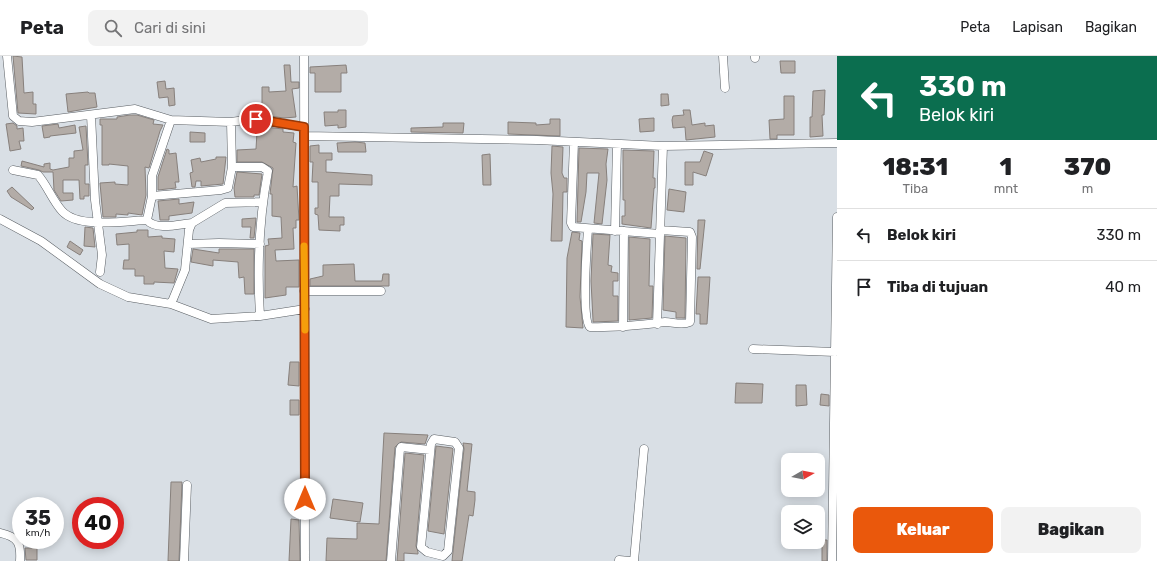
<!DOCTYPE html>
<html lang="id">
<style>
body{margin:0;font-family:Rubik,sans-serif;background:#f2f2f2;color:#202124;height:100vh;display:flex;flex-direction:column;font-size:15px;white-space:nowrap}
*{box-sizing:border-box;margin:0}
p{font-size:13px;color:#757577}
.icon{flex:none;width:22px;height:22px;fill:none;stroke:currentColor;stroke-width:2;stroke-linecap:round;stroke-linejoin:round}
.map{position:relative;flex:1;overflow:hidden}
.sheet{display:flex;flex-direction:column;background:#fff;width:320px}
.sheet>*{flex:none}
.hud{background:#0b6e4f;color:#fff;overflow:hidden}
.needle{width:26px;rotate:81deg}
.buttons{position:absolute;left:781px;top:397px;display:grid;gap:8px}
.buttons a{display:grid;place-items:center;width:44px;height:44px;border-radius:8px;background:#fff;box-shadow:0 2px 10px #0003;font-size:20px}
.speed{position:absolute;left:12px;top:441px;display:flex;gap:8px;font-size:20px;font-weight:700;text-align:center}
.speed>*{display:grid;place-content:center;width:52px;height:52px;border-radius:50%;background:#fff;box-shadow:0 2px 10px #0003;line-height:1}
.speed small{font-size:10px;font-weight:400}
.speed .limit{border:6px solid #d22;background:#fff;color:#111}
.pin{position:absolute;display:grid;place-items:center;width:34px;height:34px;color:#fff;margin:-17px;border:2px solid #fff;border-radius:50%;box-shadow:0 1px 4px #0007}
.me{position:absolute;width:44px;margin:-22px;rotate:0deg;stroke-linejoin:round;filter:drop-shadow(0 0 3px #0008)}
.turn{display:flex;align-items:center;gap:14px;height:84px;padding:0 16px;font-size:18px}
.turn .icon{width:52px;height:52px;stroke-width:2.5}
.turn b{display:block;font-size:28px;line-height:34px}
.eta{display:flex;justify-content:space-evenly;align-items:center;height:68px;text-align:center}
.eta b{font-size:24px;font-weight:800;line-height:28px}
.button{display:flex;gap:8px;margin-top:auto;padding:8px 16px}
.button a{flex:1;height:46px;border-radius:8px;background:#ea580c;color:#fff;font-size:16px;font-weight:800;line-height:46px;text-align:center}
.button a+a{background:#f2f2f2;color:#202124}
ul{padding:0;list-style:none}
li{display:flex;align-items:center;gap:12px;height:52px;padding:0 16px;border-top:1px solid #e0e0e0}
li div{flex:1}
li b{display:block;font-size:15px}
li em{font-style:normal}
header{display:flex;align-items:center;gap:24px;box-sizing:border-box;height:56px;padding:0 20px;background:#fff;border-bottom:1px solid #e0e0e0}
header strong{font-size:19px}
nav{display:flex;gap:22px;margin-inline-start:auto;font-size:14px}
.search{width:280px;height:36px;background:#f2f2f2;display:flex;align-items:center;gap:10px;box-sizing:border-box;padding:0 14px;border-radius:8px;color:#757577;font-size:15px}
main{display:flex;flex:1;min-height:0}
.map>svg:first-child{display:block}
.building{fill:#b3aca7;stroke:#87807c}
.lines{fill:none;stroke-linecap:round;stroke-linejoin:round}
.minor-casing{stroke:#595e63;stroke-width:9}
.minor{stroke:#fff;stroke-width:8}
.route-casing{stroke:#983908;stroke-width:10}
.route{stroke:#ea580c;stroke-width:7}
.slow{stroke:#f59e0b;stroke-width:7}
</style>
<header>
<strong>Peta</strong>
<div class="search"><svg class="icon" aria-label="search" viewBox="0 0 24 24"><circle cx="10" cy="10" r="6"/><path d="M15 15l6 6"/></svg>Cari di sini</div>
<nav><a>Peta</a><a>Lapisan</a><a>Bagikan</a></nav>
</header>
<main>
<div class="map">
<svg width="837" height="505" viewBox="0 0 837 505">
<rect width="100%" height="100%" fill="#d9dfe5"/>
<path class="building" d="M13 0 22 1 24 37 33 36V48H36V58L18 57Z
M780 5H795V17H781Z
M284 9H290L291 26H299V32L292 33 296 61 284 62 262 59V31H269V36L286 35Z
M346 9 347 17H341V36H315V17H310V11Z
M165 25 166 33 174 32 175 49 169 50 168 41 159 42 157 26Z
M825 34 824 59H822L823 80 810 81V61H812L813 35Z
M88 36 89 37H95L97 51 68 56 66 38Z
M661 38H668L669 49 661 50Z
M784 40H794V79H777V83H770L769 64 784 63Z
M338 54H346V71L338 72V69L325 70 324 56H338Z
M683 54H690L692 69 705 67V70L714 69 715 81 686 84 685 71 673 72 672 64 673 60 684 59Z
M130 59H137L154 64 153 68 163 69 160 75 149 112 145 111 146 139 142 159 128 157V159L116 158V161H103L100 127 115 126V128L128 129V110L109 108V109H102V69H100V63H117V61Z
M654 62V75L640 76 639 63Z
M550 63H560V80L508 78V66L536 67V69L550 68Z
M13 67 17 70V73L23 72 24 85H19L21 93 10 95 6 68Z
M443 67H464L463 77 411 76V72L443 71Z
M58 68 59 72 75 69 76 77 50 80V81L44 82 42 70Z
M247 69 283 73V76L294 77 293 86 296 87 293 131 297 130 299 164H296V172H293L294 193 275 194 276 205 299 204V231H286V239L265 242V190L269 189 268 183 282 182 281 161 272 160V138H270L273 112 262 106H237V94L256 93 257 76 247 75Z
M86 70 88 109H85V128H89V140H84V143H80L79 124H63V137H73V144L61 145 54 134 53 116H43L39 114 21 110 22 105 44 111V108L50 107V113L53 114 69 111V102H74V95L83 94 79 71Z
M190 76 205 77V86H190Z
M355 86 365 87 366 96H338L337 87Z
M319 89V97H332V104H326V116L372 119V129L339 128V140H330L329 161H344V169H340V175L319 174 318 159 315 158V152H318V126H312L313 106H310V90Z
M552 90 563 91 562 117 564 122H567V136H563L562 185H551L553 138 551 117Z
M579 92 608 93 606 108 607 124 602 168 594 167 599 117H587L586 136 581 166H577Z
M167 93 169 94V98L176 97 179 126H175L176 132 158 134V121Z
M623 94 654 95 653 122H655V132H654L651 172 622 168V160H625V144H623Z
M704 95 713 98 706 120 693 116V129H685V106H700Z
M490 98 491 129H483L482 99Z
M216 101H226L223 128 201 130V125H196L195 131H192L190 117 193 116 191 104 200 102 201 106 216 103Z
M237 116 262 118 259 139H254V141H235L234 132Z
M12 131 34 152 32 154 11 141 7 135Z
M669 133 686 136 684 156 667 154Z
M179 143V148L194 146 192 157 169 160V164H160L158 145Z
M256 162 254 182H250L251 171H242V163Z
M698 164H705L700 213H697Z
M85 171 93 172 95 191 84 190Z
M137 174H148V181L162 180V182L175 183 174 196 164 195 165 212 178 213 174 227 154 226V228H144V220H135V213H123L124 204H129V188L117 189 116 178 137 176Z
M572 176 580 177 579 184 582 185 580 241 583 272 566 271 567 202Z
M593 178 610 179 608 209 612 210 611 216 618 217V225H613V240H618V265L593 266V264L591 225Z
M665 180 686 182 685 262H676V256L663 254Z
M629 181 650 183 649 230H653L652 262 629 264Z
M70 185 83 194 80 199 67 191Z
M193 193 219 197V193H254V238H245L244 221 239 222 238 206 213 204V210L191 206Z
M354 208 355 225H382L383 218H389V230H310V223L323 220V209Z
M698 221H710L707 268H700V258H696Z
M290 306H299V330L288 329Z
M736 327 763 328 762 347H735Z
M796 329H806L807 349 796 350Z
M821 338 829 339V350L820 349Z
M290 344H299V359H290Z
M384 377 428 379 425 388 401 386 395 391 386 505H326L327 482 357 483V467L379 468Z
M463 387 472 388 467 435 475 436V444L473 460 469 459 462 505H452L464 393Z
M436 390 452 392 453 393 444 478 428 475Z
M405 397 424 399 416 490 418 496V498L404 497V505H397Z
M171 426H182L179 505H168Z
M333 443 363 447 360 466 330 462Z
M291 463 299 464 300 505H289Z
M822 484H827V505H822Z
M25 492H37V504H26Z"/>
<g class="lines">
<g class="minor-casing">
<path id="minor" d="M7 0 13 60 19 65 32 66 135 53 171 64 231 66 252 63 304 71
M304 0 305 505
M723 0 725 32
M755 0V2
M91 59 95 144 102 199 100 216
M304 80 537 84 663 90 837 87
M574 86 571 167 573 171 660 178
M232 111H262L268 115C259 163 257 212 260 260
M13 114 38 119C47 129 52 144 62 155 78 173 125 165 147 164 156 175 180 168 192 167
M152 140 221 134 228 132 232 111 231 66
M0 163 41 185 100 228 128 241 171 248 211 263 260 260 305 253
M147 164 152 140V120L171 64
M588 173C587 187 581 265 590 271 616 272 640 269 665 266 673 266 682 270 690 266L692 181 690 176 660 174
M615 175 617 88
M188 188 219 187 260 188
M304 235H381
M171 248 185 214 189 174 192 167 225 147 262 146
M657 268 663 90
M623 271 624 175
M753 293 835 296
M434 383 455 386 459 392 448 495 443 500 427 496 421 491 431 388Z
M0 477C19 481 21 488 20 505
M619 504 630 505
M184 505 187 429
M391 505 400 393 401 391 430 394
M634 505 644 393
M832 505 837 161"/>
</g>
<use href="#minor" class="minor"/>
</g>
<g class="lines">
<g class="route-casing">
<path id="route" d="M256 63 304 71 305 443"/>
</g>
<use href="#route" class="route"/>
<path class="slow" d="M304 190 305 274"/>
</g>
</svg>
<div class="buttons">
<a><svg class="needle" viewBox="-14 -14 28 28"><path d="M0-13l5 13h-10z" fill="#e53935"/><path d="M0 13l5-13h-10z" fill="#757577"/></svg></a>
<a><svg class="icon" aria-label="layers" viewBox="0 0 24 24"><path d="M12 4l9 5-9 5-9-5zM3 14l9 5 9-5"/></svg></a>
</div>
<div class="speed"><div>35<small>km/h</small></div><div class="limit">40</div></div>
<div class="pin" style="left:256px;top:63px;background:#d93025"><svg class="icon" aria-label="arrive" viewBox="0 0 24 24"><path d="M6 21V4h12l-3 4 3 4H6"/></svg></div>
<svg class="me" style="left:305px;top:443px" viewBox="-20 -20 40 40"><circle r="19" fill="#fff"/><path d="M0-13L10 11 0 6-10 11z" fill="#ea580c"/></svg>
</div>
<section class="sheet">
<div class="hud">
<div class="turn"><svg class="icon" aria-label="left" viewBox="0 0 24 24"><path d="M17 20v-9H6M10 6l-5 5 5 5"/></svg><div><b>330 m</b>Belok kiri</div></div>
</div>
<div class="eta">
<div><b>18:31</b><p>Tiba</p></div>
<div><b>1</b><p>mnt</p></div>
<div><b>370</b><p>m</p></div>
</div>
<ul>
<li><svg class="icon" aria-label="left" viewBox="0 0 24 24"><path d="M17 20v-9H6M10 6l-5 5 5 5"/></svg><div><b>Belok kiri</b></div><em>330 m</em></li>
<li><svg class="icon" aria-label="arrive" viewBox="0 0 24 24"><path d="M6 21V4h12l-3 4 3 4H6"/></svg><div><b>Tiba di tujuan</b></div><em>40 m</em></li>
</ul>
<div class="button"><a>Keluar</a><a>Bagikan</a></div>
</section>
</main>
